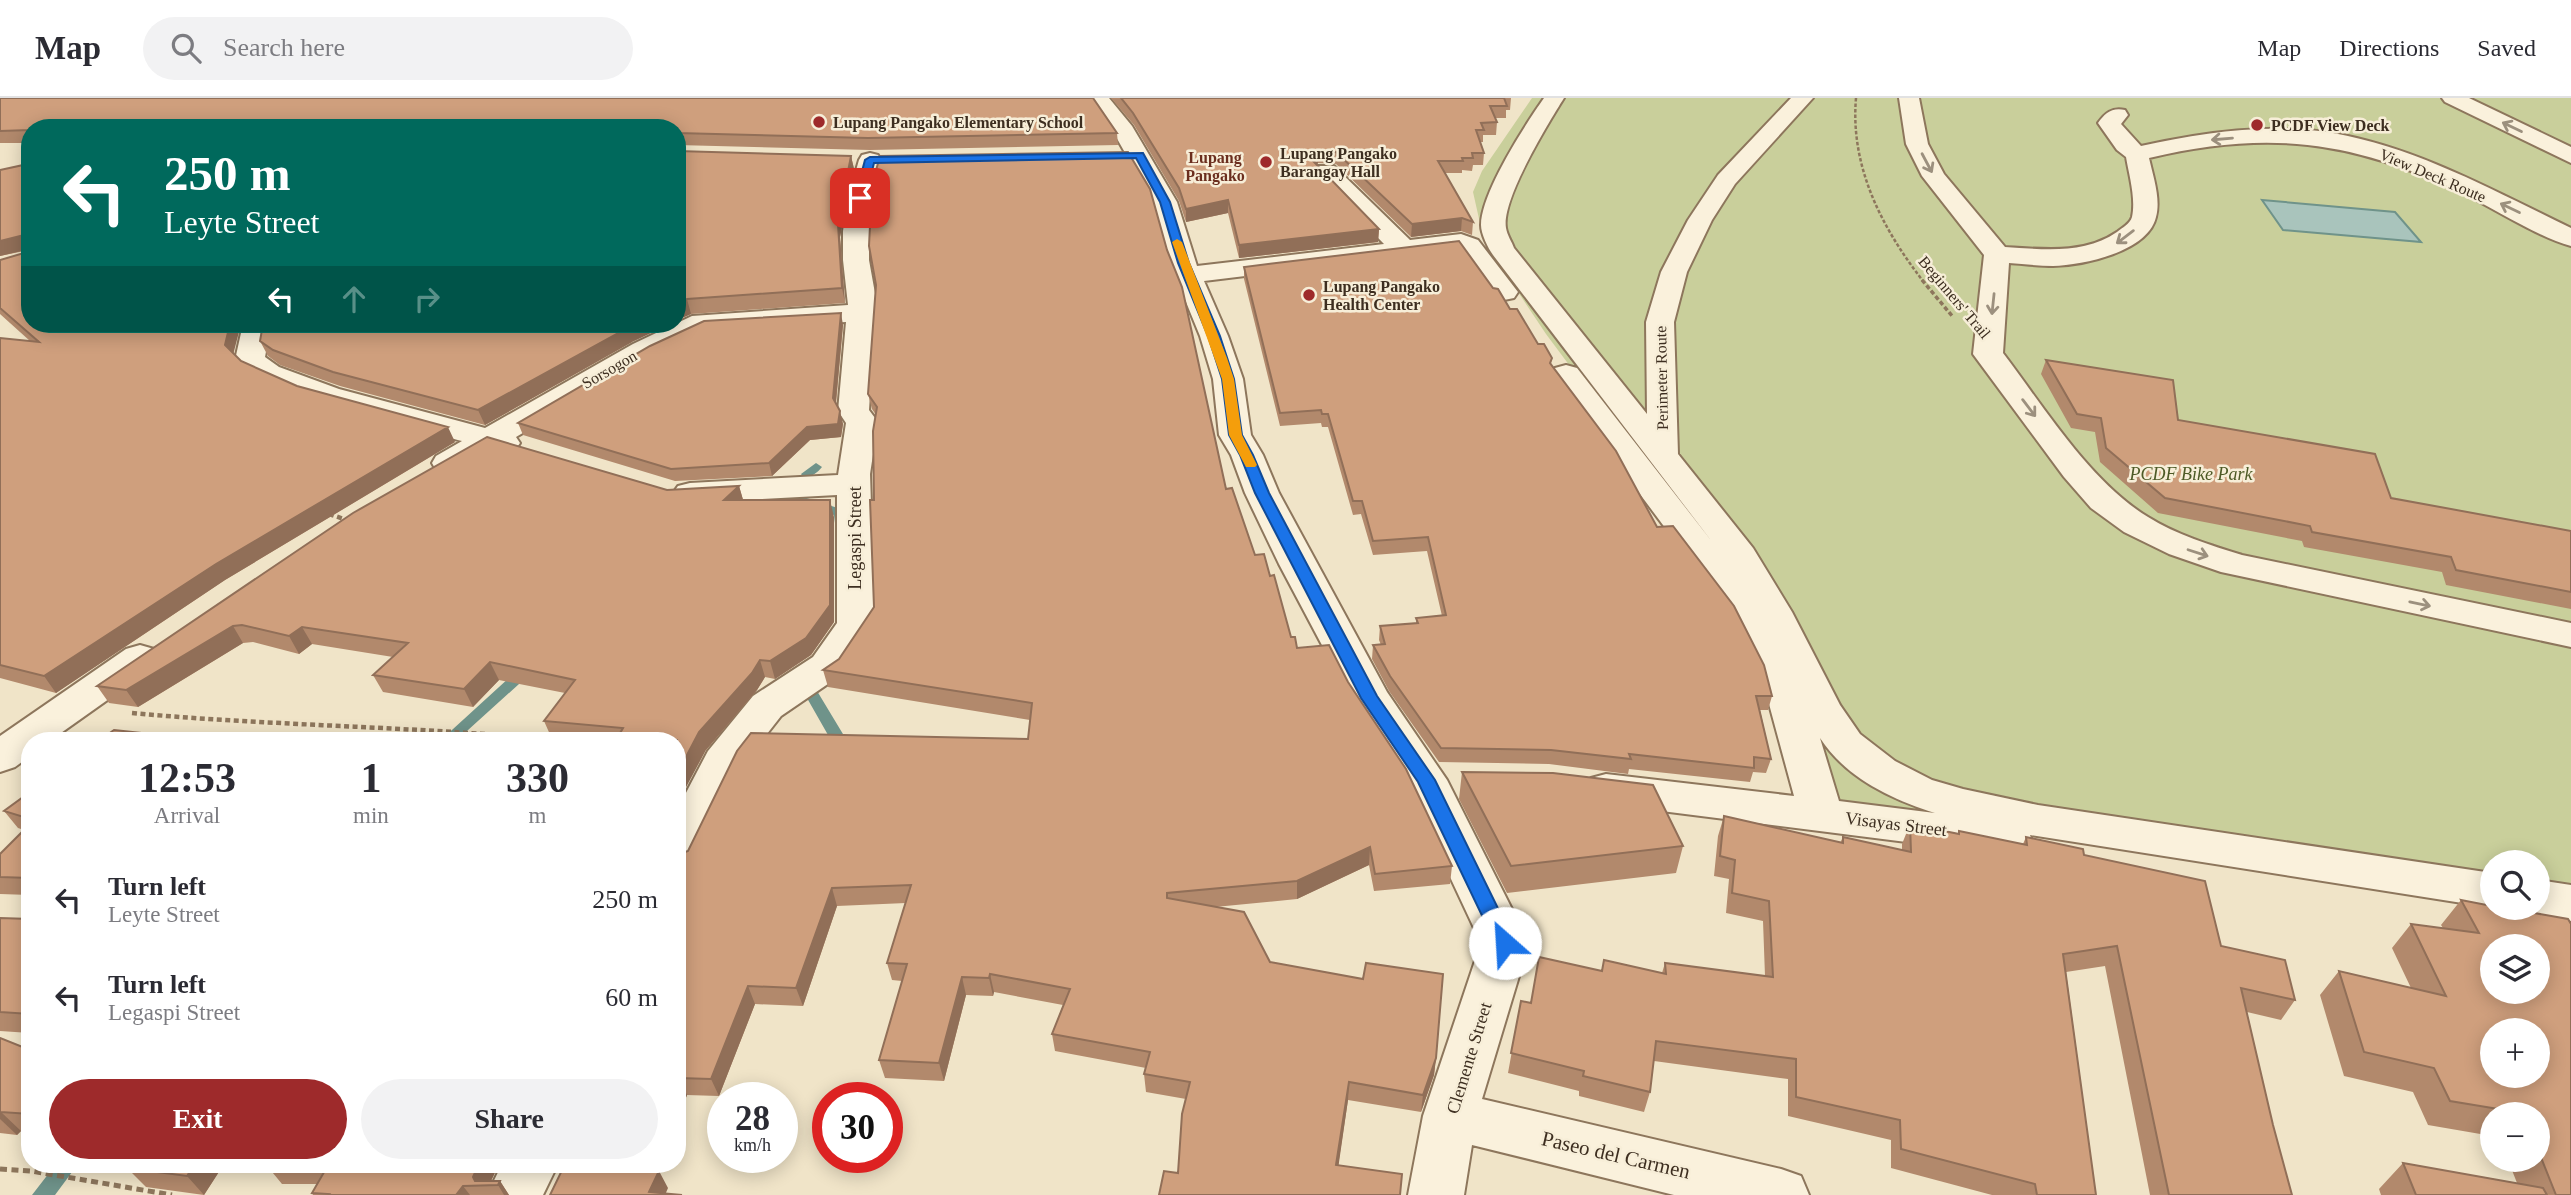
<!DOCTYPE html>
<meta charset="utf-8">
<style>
body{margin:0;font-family:Georgia,serif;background:#f2f2f3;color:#2b2b33;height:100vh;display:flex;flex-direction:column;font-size:26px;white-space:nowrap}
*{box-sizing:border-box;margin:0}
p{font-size:23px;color:#7c7c81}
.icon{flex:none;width:38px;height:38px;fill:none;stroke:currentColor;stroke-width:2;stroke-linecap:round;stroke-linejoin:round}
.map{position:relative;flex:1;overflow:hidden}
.details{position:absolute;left:21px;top:634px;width:665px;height:441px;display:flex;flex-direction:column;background:#fff;border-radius:28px;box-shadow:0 4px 18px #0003}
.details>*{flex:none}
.top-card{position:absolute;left:21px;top:21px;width:665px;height:214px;border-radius:28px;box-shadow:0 4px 18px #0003;background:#00695c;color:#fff;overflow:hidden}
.tools{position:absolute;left:2480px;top:752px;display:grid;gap:14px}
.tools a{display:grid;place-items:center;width:70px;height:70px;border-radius:50%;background:#fff;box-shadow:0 4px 18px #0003;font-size:35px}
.speed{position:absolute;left:707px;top:984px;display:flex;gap:14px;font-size:35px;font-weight:700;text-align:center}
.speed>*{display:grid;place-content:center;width:91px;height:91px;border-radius:50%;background:#fff;box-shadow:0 4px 18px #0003;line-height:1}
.speed small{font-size:18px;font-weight:400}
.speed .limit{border:10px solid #d22;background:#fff;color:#111}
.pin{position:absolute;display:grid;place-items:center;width:60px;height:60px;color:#fff;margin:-30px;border-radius:14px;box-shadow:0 4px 10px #0006}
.me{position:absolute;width:77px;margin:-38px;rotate:334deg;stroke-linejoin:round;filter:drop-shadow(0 0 5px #0008)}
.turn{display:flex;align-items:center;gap:24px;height:147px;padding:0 28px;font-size:32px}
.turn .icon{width:91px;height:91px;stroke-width:2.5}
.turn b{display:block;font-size:49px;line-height:60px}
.lanes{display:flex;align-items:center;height:66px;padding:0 28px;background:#0003;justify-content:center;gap:35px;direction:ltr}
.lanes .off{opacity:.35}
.eta{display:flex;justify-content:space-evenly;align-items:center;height:119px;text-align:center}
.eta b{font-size:42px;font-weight:700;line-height:49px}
.action{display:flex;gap:14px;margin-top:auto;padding:14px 28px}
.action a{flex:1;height:80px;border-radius:42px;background:#9e2a2b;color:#fff;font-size:28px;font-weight:700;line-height:80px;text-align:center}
.action a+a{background:#f2f2f3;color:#2b2b33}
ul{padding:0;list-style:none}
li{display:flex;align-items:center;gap:21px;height:98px;padding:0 28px}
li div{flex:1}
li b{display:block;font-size:26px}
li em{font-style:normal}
header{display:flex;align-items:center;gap:42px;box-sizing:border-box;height:98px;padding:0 35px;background:#fff;border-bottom:2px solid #e1e1e2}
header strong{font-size:33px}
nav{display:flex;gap:38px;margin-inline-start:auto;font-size:24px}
.search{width:490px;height:63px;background:#f2f2f3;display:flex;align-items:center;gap:18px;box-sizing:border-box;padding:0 24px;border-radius:38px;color:#7c7c81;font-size:26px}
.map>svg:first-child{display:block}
.green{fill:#c9cf9b}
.water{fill:#a9c4bc;stroke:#6f938a;stroke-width:2}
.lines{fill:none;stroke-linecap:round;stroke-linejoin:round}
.stream{fill:#6f938a;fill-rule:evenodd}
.minor-casing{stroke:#8d765c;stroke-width:4}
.path-far3{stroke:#8d765c;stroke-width:2.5;stroke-dasharray:3.5 2;stroke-linecap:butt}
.path-far2{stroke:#8d765c;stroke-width:3.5;stroke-dasharray:4.5 2.5;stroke-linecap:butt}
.path-far1{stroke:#8d765c;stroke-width:4.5;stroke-dasharray:5 3.5;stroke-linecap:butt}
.path{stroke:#8d765c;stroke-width:5;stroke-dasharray:7 4.5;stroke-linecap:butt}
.minor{fill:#faf1dc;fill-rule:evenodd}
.wall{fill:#b2896c}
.shaded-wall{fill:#916f58}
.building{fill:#cf9f7d;stroke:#916f58;stroke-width:2;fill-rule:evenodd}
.oneway{stroke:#9c907e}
.route{fill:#1a73e8;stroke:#114b97;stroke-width:2}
.slow{fill:#f59e0b}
.poi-dot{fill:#9e2a2b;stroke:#f7eed8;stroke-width:2.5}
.labels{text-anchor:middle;stroke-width:5;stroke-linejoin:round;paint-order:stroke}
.far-poi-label{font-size:16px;font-weight:bold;fill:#3d2e20;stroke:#f7eed8;text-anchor:start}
.far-neighbourhood-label{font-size:16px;font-weight:bold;fill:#6b2e1e;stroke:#f7eed8}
.far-street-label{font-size:16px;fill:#3d2e20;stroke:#f7eed8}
.park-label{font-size:18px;font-style:italic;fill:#4d5a26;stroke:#f7eed8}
.street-label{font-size:18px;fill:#3d2e20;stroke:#f7eed8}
.near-street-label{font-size:21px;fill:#3d2e20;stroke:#f7eed8}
</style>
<header>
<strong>Map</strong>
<div class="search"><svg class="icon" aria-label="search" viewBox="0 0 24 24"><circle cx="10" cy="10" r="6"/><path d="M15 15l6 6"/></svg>Search here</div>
<nav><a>Map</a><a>Directions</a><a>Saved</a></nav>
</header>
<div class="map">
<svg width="2571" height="1097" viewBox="0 0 2571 1097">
<rect width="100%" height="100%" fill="#f0e4c8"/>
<path class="green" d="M1532 0H2571V816L2538 810V765H2492V804L1837 704 1634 354 1546 236 1484 143 1473 94 1482 73Z"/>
<path class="water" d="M2262 102 2395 114 2421 144 2283 132Z"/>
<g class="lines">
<path class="stream" d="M816 365 822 369C817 375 811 380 803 379L801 376Z
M794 396 844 412 846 430 840 434 836 433 834 417 794 404 770 411 764 407 766 404Z
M525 568 532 573 530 576 457 642H441L520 570Z
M806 581 811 583 852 651 849 655H839L836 651 799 586Z
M56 1066H78L55 1097H32Z"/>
<g class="minor-casing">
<path id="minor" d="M1088 0H1109L1132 28 1177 104 1197 168 1384 146 1318 78 1314 73 1318 68H1334L1410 142 1461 136 1478 142 1518 194 1514 200 1504 202 1494 200 1459 152 1204 183 1228 238 1243 281 1251 337 1263 357 1279 395 1387 594 1447 682 1529 845 1482 1001 1781 1071 1801 1078 1809 1097H1674L1472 1047 1464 1097H1408L1423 1018 1481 845 1407 687 1350 600 1279 466 1245 395 1231 357 1219 337 1213 281 1200 238 1170 165 1153 104 1111 30Z
M1544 0H1564C1549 24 1501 102 1506 130 1507 137 1512 144 1514 150L1647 316 1646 224 1661 174 1688 122 1718 77 1791 0H1813L1735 86 1712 122 1687 174 1674 224 1678 356 1753 450 1792 514 1840 607 1860 636 1895 663 1932 682 1963 691 2038 707 2492 775 2494 810 2030 737 2031 740 2025 752 2009 757 1606 706 1591 702 1584 691 1591 680 1606 676 1794 698 1762 580 1733 521 1555 282 1551 276 1555 270 1566 267 1577 270 1713 445 1493 157C1488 150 1481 136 1481 127 1481 95 1525 27 1544 0ZM1820 640C1846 680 1891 701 1935 715L1839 703Z
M1899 0H1919L1928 46 1944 76 2005 149C2042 151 2084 157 2117 134 2123 129 2130 126 2132 119 2136 100 2129 77 2126 59L2117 52 2098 25C2105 15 2112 9 2125 12L2128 17 2121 26 2141 48C2204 34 2269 25 2333 35 2418 50 2494 93 2571 130V148C2537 139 2494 110 2460 94 2351 42 2267 32 2149 60 2153 78 2161 101 2156 119 2148 154 2083 167 2053 168 2039 168 2024 166 2009 165L2003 255C2044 309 2090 384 2148 419 2177 437 2210 447 2242 457L2571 525V549L2221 474 2169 456 2124 434 2091 410 2064 379 1973 256 1984 157 1922 78 1906 46Z
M2442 0H2469L2571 49V65L2445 4Z
M870 55 878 57 881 62 872 100 869 133V162L876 201 869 312 878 324 870 376 875 526 841 577 781 618 741 669 693 770 677 775V712L708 653 753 598 813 559 837 525V397L690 405 678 402 673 395 678 388 690 385 838 377 846 325 838 313 846 224 707 232 653 258 516 339 520 345 515 352 504 355 493 352C475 363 459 377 436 372L432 365 436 358 462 343C414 330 261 299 235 262L243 226H271L265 259 279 269 339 291 485 330 633 246 692 218 848 207 843 162V133L848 100 859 62 862 57Z
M140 547 154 551 159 560 154 569 51 642H30V658L15 669 0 674V638L126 551Z
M2538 782 2571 787V823L2522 813 2520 810H2538Z
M502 1066H558L543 1097H487Z"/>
</g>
<path class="path-far3" d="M1856 0C1850 69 1882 130 1923 183"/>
<path class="path-far2" d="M1922 182 1953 219
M329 416 332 417"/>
<path class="path-far1" d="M329 416 347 422
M132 615C272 628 414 628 554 642"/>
<path class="path" d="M0 1071 31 1073 172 1097"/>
<use href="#minor" class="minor"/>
</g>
<path class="wall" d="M0 0 1117 35 1118 47 870 52 677 47V30H30V45H0Z
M1111 0H1511L1510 12H1506V20H1495L1497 24 1496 37H1483V44H1480L1484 55 1483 67H1473L1472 73 1462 72V75H1445L1473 124 1472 137 1461 133 1411 139 1336 66 1318 65 1317 67 1379 131 1378 144 1239 160 1228 115 1186 124 1179 103 1134 27Z
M677 53 851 58 854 71 840 139 845 205 691 216 677 222Z
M23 67 241 263 297 288 455 344 225 482 56 595 0 580V240L30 243 0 216V162L24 155V153L0 158V72Z
M1244 169 1493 190 1538 246 1552 260 1551 266 1657 429 1772 598 1768 612H1760L1771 661 1766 675 1753 674 1750 684 1629 671 1628 676 1549 666 1439 664 1389 593 1372 561 1373 547H1381L1379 542 1380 528 1416 525V520L1442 518 1427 453 1373 457 1361 416 1353 417 1328 329H1322L1321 325 1280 328 1244 181Z
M843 227 836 306 843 326 841 339 810 342 772 378 675 383 523 337 518 325Z
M260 243 632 244 485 327 340 288 280 267 268 258Z
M2046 262 2178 322 2391 400 2571 433V511L2446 487 2442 474 2304 449 2302 443 2158 415 2100 364 2095 334 2071 330 2041 276Z
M868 296 1226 391 1291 539 1297 550 1348 584 1452 768 1450 786 1374 793 1369 767 1297 801 1215 809 1270 864 1436 960 1434 977 1421 1014 1348 1002 1338 1068 1178 1075 1186 1001 1146 994 1144 976 1146 970 1055 953 1052 936 1063 907 994 894 993 898 966 897 944 983 885 980 879 962 902 883 892 882 887 865 906 805 837 808 803 908 755 906 719 998 687 997 677 1022V757L1028 641 1030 622 828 589 823 572 839 561 874 509V402L876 317 872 311Z
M739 388 743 402 834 419V524L811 557 775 581 765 579 757 592 706 652 677 642H570L552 641 544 623 565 595 499 582 473 609 383 594 373 577 393 559 312 546 299 556 253 544 243 545 138 609 109 605 97 588 353 415 667 392Z
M1462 674 1683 748 1676 775 1507 795 1459 701Z
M30 694V797L0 796V756L24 732 18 730 4 713Z
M1724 718 1840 745 1843 739 1902 752V746L1910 726 1958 736 1959 733 2023 746 2026 739 2084 757 2221 848 2295 902 2281 922 2247 914 2273 1027 2292 1097H2150L2105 868 2066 874 2096 1097H1992L1891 1070V1042L1788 1018V981L1654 963 1650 994 1644 1014 1579 998V993L1508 975 1521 903 1531 905 1602 873 1604 862 1662 875 1665 865 1765 878 1763 823 1726 815 1729 781 1714 778 1718 738Z
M2461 802 2492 808 2571 1097H2381L2379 1091 2403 1065 2517 1085 2508 1062H2538V1017H2492V1038L2428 1027 2413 994 2344 978 2320 897 2339 873 2411 890 2392 850 2411 826 2443 830 2441 827Z
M0 820 30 821V935L0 933Z
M0 940 30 952V1034L21 1033 17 1037 0 1035Z
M131 1066H224L204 1097 146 1089 127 1070Z
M499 1066 491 1083H500L509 1097H313L312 1095 317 1086H282L268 1069Z"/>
<path class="shaded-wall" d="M1318 53V65L1312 75V62Z
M851 58 854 71 840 139 845 205 842 190 838 126Z
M1228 102V115L1186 124V111Z
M1462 120 1461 133 1411 139 1412 126Z
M1379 131 1378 144 1239 160V147Z
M24 137 30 151 0 158V143Z
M687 201 691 216 677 222V206Z
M841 215 843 227 835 313 833 300Z
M230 226H241L232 261 225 247Z
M635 226H670L632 244 485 327 478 312Z
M840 313 843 326 841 339 810 342 772 378 769 365 807 329Z
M448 329 455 344 225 482 56 595 44 578 216 466Z
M739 388 744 405 724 402Z
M830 402 834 419V524L811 557 775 581 770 563Z
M233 528 243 545 138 609 126 592Z
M302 529 312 546 299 556 289 538Z
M760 562 765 579 757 592 706 652 677 706V676L699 634Z
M490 564 499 582 473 609 464 591Z
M1370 749 1369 767 1297 801V783Z
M832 790 837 808 803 908 796 890Z
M990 876 994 894 993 898 989 880Z
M962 879 966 897 944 983 939 965Z
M748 888 755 906 719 998 711 981Z
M1436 960 1434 977 1421 1014 1423 997Z
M679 980 687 997 677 1022V984Z
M1349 984 1348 1002 1336 1085V1067Z
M1 1014 21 1033 17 1037 0 1021V1015Z
M195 1066H224L204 1097 187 1078Z
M479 1066H499L489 1087H479L473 1079Z
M643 1066H659L650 1089 641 1072Z
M659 1073 668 1090 665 1097 649 1094Z
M500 1083 509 1097H504L498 1087Z
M463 1088 470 1097H456Z"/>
<path class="building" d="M0 0H1093L1117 35 868 40 677 35V30H30V32L0 33Z
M1121 0H1504L1507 8H1490L1497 24 1481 25 1484 32H1476L1484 55H1472L1473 60H1462L1463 63H1438L1473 124 1462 120 1412 126 1336 54 1318 53 1312 62 1379 131 1239 147 1228 102 1186 111 1179 90 1133 15Z
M677 53 851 58 838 126 842 190 687 201 677 206Z
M1128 54 1150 91 1167 152 1182 189 1226 391 1232 390 1255 457 1264 456 1270 478 1274 477 1291 539H1295L1297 550 1329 547 1348 584 1406 671 1452 768 1375 776 1370 749 1297 783 1167 795V800L1244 814 1270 864 1363 881 1366 865 1443 876 1436 960 1423 997 1349 984 1336 1067 1402 1076 1400 1097H1159L1164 1073 1178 1075 1182 1016 1190 984 1144 976 1150 954 1052 936 1070 891 990 876 989 880 962 879 939 965 879 962 907 866 887 865 911 787 832 790 796 890 748 888 711 981 679 980 677 984V757L688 753 737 653 751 635 1028 641 1032 605 823 572 839 561 874 509 870 402H874L873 333 877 309 868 296 876 187 869 148 872 87 880 58Z
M30 62V226H230L225 247 241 263 297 288 448 329 216 466 44 578 0 567V240L39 244 0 210V162L24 155V137L0 143V72L23 67 25 64Z
M1459 143 1493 190 1498 191 1510 211H1517L1538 246H1544L1552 260 1550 265 1616 353 1657 429 1673 428 1734 508 1764 567 1772 598H1756L1771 661 1754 659V670L1629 656 1631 661 1551 652 1441 650 1390 578 1373 547 1385 546 1380 528 1418 525 1416 520 1446 517 1428 439 1373 443 1362 403H1353L1328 316H1322L1321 312 1280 315 1244 169Z
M841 215 833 300 840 313 838 326 807 329 769 365 671 371 518 325 650 248 704 223Z
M263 226H635L478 312 333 274 273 252 260 243Z
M2046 262 2173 282 2178 322 2375 356 2391 400 2571 433V494L2456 472 2451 459 2312 434 2310 428 2165 400 2106 350 2101 320 2077 316Z
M487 339 667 392 739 388 724 402H830V507L806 540 770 563 760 562 752 575 699 634 677 676V642H616L623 630 544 623 575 582 490 564 464 591 373 577 408 545 302 529 289 538 242 527 233 528 126 592 97 588 353 415Z
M114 632 188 640 186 642H100Z
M1462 674 1553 675 1653 687 1683 748 1511 768Z
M30 694V721L4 713Z
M1724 718 1843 745V739L1911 754 1910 726 1959 736V733L2027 747 2026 739 2083 751 2084 757 2205 783 2221 848 2285 862 2295 902 2241 890 2273 1027 2292 1097H2169L2117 848 2063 856 2096 1097H2037L2035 1086 1901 1051 1900 1022 1796 999V961L1656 943 1650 994 1583 978 1584 973 1511 955 1521 903 1531 905 1539 859 1602 873 1604 862 1666 876 1665 865 1773 879 1769 803 1732 795 1735 762 1720 758Z
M30 726V780L0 779V756Z
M2461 802 2492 808V810H2506L2568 821 2571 826V1097H2556L2538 1052V1017H2523V1015L2450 1003 2434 970 2364 954 2339 873 2446 898 2411 826 2479 835ZM2492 849H2538V894H2492ZM2492 933H2538V978H2492Z
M0 820 30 821V916L0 914Z
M0 940 30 952V1016L1 1014 0 1015Z
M2403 1065 2543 1090 2547 1097H2416Z
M131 1066H195L187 1078 127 1070Z
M269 1066H479L473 1079 475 1083H500L498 1087 463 1088 456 1097H328L329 1096 312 1095 327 1069H268Z
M565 1066 593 1067 594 1066H643L641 1072 659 1073 649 1094 682 1097H550Z"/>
<defs><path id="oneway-shaft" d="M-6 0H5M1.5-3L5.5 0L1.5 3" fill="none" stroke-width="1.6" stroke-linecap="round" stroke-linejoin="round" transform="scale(1.75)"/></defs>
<g class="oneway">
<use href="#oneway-shaft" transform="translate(2512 29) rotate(-154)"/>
<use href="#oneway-shaft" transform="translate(2222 41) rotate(175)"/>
<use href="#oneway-shaft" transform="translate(1927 65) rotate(62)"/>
<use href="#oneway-shaft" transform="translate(2510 110) rotate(-154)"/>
<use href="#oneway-shaft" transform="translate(2125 139) rotate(143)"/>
<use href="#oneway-shaft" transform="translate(1993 206) rotate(96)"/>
<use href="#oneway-shaft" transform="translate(2029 310) rotate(53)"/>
<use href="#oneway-shaft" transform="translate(2198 455) rotate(18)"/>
<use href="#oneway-shaft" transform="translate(2420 506) rotate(12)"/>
</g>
<path class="route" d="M1143 55 1170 104 1189 165 1220 238 1234 281 1242 337 1253 357 1269 395 1377 598 1435 682 1515 845 1512 851 1505 853 1498 851 1418 684 1361 600 1255 395 1240 357 1229 337 1222 281 1208 238 1178 165 1160 104 1136 60 874 65 865 100 860 103 855 100 865 62 870 59Z"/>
<path class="slow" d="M1177 141 1182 144 1227 260 1234 281 1242 337 1257 367 1255 369H1246L1229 337 1222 281 1172 144Z"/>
<g class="poi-dot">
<circle cx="819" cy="24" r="7"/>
<circle cx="2257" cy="27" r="7"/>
<circle cx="1266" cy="64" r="7"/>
<circle cx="1309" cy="197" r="7"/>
</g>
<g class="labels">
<g class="far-poi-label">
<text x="833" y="30">Lupang Pangako Elementary School</text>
<text x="2271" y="33">PCDF View Deck</text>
<text x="1280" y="61">Lupang Pangako<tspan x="1280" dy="18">Barangay Hall</tspan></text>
<text x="1323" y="194">Lupang Pangako<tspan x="1323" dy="18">Health Center</tspan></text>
</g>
<g class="far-neighbourhood-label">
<text x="1215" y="65">Lupang<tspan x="1215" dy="18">Pangako</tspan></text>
</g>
<g class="far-street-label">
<text transform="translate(2433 77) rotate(23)" y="6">View Deck Route</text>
<text transform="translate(1955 199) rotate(50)" y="6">Beginners' Trail</text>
<text transform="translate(609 271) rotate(-30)" y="6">Sorsogon</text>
<text transform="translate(1661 280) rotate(-91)" y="6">Perimeter Route</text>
</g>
<g class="park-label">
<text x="2191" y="382">PCDF Bike Park</text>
</g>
<g class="street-label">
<text transform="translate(855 440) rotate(-90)" y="6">Legaspi Street</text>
<text transform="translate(1896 726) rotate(7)" y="6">Visayas Street</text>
<text transform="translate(1469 960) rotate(-73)" y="6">Clemente Street</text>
</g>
<g class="near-street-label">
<text transform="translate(1616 1057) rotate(13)" y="7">Paseo del Carmen</text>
</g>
</g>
</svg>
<div class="tools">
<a><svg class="icon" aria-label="search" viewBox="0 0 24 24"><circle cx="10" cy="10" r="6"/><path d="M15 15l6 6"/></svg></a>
<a><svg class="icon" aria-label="layers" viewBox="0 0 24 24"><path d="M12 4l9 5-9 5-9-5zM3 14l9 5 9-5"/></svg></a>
<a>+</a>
<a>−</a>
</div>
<div class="speed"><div>28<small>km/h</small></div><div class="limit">30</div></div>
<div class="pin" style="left:860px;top:100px;background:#d93025"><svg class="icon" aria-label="arrive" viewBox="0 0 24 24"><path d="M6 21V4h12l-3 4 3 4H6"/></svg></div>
<svg class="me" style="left:1505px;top:845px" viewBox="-20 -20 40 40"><circle r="19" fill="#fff"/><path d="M0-13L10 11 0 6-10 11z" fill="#1a73e8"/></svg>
<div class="top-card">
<div class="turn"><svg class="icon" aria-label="left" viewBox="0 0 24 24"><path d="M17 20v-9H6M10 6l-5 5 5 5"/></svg><div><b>250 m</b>Leyte Street</div></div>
<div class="lanes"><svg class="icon" aria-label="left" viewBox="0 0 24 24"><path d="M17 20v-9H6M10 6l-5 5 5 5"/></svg><svg class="icon off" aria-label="ahead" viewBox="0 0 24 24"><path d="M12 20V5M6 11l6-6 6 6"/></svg><svg class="icon off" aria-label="right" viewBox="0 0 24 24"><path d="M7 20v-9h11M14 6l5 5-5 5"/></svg></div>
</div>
<section class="details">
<div class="eta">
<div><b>12:53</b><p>Arrival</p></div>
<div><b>1</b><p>min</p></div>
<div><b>330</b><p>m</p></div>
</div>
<ul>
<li><svg class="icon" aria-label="left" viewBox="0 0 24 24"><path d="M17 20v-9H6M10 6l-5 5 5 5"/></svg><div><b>Turn left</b><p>Leyte Street</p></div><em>250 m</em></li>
<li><svg class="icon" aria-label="left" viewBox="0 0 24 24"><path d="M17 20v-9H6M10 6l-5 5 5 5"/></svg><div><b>Turn left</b><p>Legaspi Street</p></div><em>60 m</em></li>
</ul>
<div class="action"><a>Exit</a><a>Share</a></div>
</section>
</div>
